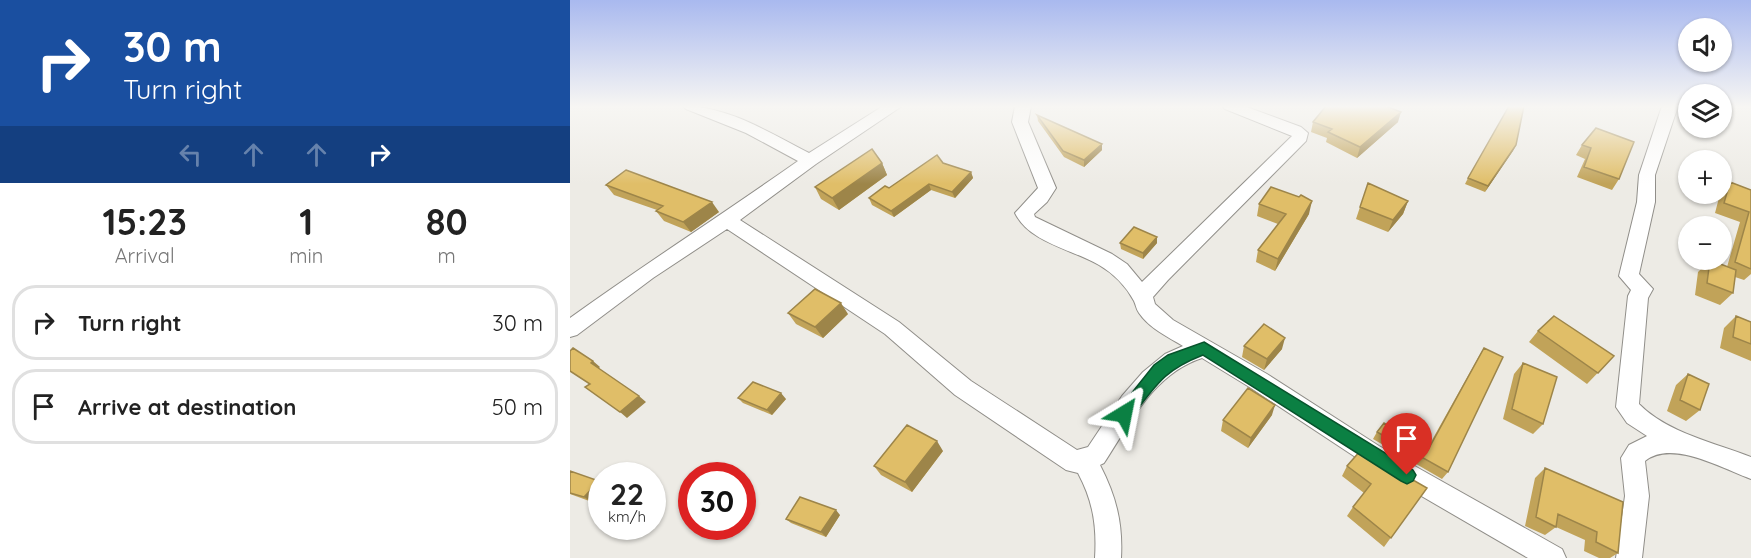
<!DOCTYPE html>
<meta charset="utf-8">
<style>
body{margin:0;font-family:Quicksand,sans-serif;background:#f2f2f2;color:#222;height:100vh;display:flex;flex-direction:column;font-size:22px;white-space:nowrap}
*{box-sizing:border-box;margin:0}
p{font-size:20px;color:#767676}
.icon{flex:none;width:33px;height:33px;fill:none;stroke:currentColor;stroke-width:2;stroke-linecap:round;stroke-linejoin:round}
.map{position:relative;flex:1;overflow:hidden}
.panel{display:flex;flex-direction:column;background:#fff;width:570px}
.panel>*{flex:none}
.banner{background:#1a4fa0;color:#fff;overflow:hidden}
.controls{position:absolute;left:1108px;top:18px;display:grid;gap:12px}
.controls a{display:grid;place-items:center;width:54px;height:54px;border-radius:50%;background:#fff;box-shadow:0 2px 4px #0004;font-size:30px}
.speed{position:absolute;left:18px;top:462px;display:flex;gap:12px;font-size:30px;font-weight:700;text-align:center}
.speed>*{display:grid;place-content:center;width:78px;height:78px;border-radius:50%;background:#fff;box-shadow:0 2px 4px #0004;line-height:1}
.speed small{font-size:15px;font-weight:400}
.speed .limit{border:9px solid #d22;background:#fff;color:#111}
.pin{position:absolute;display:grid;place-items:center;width:51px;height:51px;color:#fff;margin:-62px -26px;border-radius:50% 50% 50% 0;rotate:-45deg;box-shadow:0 0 6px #0007}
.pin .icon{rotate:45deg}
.me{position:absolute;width:66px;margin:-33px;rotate:35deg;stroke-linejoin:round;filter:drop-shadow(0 0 4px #0008)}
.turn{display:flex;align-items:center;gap:21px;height:126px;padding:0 24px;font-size:27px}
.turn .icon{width:78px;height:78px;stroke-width:2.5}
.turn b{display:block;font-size:42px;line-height:51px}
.lanes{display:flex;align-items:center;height:57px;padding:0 24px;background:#0003;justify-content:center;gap:30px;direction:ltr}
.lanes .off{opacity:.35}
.eta{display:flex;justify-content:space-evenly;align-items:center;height:102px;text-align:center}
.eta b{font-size:36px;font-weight:700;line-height:42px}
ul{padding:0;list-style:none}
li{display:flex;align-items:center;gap:18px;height:75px;margin:0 12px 9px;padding:0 12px;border:3px solid #e0e0e0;border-radius:24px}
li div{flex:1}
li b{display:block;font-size:22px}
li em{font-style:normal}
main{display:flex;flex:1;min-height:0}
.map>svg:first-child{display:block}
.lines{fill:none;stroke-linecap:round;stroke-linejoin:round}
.street-casing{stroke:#908e89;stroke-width:2}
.street{fill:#fff;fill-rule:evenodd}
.wall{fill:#c1a359}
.shaded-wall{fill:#9d8549}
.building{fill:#e0be68;stroke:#9d8549;stroke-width:1.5}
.route{fill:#0b8043;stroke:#07532c;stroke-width:1.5}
</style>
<main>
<section class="panel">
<div class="banner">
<div class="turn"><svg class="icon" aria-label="right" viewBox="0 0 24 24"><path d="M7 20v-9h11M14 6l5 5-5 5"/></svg><div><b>30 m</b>Turn right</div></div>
<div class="lanes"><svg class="icon off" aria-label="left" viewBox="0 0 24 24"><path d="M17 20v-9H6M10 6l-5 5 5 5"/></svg><svg class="icon off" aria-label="ahead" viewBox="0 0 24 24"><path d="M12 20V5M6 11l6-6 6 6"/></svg><svg class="icon off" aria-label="ahead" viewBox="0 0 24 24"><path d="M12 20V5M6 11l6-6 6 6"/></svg><svg class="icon" aria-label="right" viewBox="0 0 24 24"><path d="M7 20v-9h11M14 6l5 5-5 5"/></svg></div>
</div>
<div class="eta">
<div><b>15:23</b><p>Arrival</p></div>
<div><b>1</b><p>min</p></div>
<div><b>80</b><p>m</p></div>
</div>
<ul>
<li><svg class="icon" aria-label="right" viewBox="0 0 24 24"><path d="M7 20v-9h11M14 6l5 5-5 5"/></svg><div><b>Turn right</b></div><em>30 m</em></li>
<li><svg class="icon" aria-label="arrive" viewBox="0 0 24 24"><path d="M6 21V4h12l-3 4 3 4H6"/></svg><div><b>Arrive at destination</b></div><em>50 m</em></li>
</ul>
</section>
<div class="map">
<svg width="1181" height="558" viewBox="0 0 1181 558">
<rect width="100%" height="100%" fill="#edebe5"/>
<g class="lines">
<g class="street-casing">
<path id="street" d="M113 106C158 106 200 133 239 153L313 106H332L246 164 170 220 329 322 401 381 507 450 518 447 552 396 573 372 595 354 613 346C598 337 579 328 569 313 566 309 566 305 564 301 556 286 543 273 529 265 502 249 460 243 445 213L468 188 442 122 445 106H461L458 122 486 188 477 202 464 214 465 217 542 254 557 264 572 282 722 136 655 109 652 106H674L731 127 738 133 736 141 598 280 583 297 585 304 603 320 697 374 809 446 992 549 996 558H958L793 462 681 388 632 358C583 374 561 422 534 463L530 465C546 496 553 523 551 558H525C527 526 523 501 508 473L496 470 385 395 315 334 157 229 83 278 7 335 0 337V318C75 264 153 214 228 161L176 133 116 109Z
M1092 106H1108L1085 175V202L1069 274 1083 289 1078 298 1069 404C1096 432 1145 443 1181 457V479C1153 469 1102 439 1075 461L1079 496 1072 558H1046L1055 496 1051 458 1059 445 1077 436 1057 423 1046 407 1058 296 1061 290 1049 276 1067 202 1069 175Z"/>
</g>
<use href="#street" class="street"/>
</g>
<path class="wall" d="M467 115 532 150 514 167 494 157 468 121Z
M743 122H828L787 158 756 142 757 138 741 132Z
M1026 128 1049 179 1042 190 1007 177 1015 159 1006 155 1012 145Z
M946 145 915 192 895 184 898 178Z
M312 163 317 175 269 210 251 199 245 187Z
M373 163 401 172 403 178 385 198 361 190 324 217 302 205 299 198Z
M1160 182 1181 190V274L1174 280 1165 277 1163 293 1150 305 1125 295 1128 272 1140 260 1157 267 1170 222 1145 213 1150 194H1152V191Z
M36 185 149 212 121 232 94 221 86 211 87 210 44 195Z
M838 201 833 214 818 232 786 219 790 207Z
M689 204 739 214 705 271 686 262 688 250 708 224 687 216Z
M587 237V243L573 259 551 249 550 243Z
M218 313 278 314 253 338 226 324Z
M1166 316 1181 322V361L1150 348 1154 328Z
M968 331 1044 356 1017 384 959 342Z
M674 346 712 349 694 370 672 357Z
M914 348 878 472 872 479 803 439 807 432 857 449 909 356Z
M953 363 973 424 963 434 933 419 944 374Z
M1118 374 1130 410 1116 421 1097 411 1106 385Z
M168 398 216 399 202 415 173 403Z
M702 415 678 448 651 431 653 420Z
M373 451 342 492 311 475 304 466Z
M777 466 857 488 814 547 777 516 783 507 794 493 772 476Z
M975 468 1048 553 1040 558H1029L1014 551 1015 540 986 527 975 535 955 526 965 478Z
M0 471 22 502 0 494Z
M270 515 256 537 221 523 216 519Z"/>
<path class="shaded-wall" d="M831 112 828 122 787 158 790 147Z
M532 144V150L514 167V160Z
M946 145 943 151 915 192 918 186Z
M312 163 317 175 269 210 262 198Z
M401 172 403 178 385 198 382 192Z
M359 184 361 190 324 217 321 211Z
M742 201 739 214 705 271 708 259Z
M838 201 833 214 818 232 823 220Z
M142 202 149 212 121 232 113 222Z
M587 237V243L573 259V253Z
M271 303 278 314 253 338 245 327Z
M715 338 712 349 694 370 697 359Z
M23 361 30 367 28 369 21 363Z
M211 393 216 399 202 415 197 410Z
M69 396 76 402 57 418 50 412Z
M705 405 702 415 678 448 681 438Z
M367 441 373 451 342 492 335 482Z
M29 481 32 482V492L22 502 14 497Z
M266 510 270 515 256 537 251 532Z"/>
<path class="building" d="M756 106H816L831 112 790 147 758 132 762 129 743 122Z
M939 106H954L946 145 918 186 898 178Z
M467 115 532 144 514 160 493 151Z
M1026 128 1064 142 1049 179 1014 167 1021 148 1012 145Z
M302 149 312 163 262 198 245 187Z
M367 155 373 163 401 172 382 192 359 184 321 211 299 198 315 186 319 188Z
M56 170 142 202 113 222 86 211 93 206 36 185Z
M1160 182 1181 190V269L1165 262 1179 212 1154 203Z
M798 183 838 201 823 220 790 207Z
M701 187 729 197 731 195 742 201 708 259 688 250 716 214 689 204Z
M564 227 587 237 573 253 550 243Z
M1140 260 1166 270 1163 293 1137 283Z
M245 289 271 303 245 327 218 313Z
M984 316 1044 356 1028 373 968 331Z
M1166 316 1181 322V344L1163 337Z
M694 324 715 338 697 359 674 346Z
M3 348 23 361 21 363 69 396 50 412 15 387 20 384 0 371V351Z
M914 348 933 357 878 472 807 432 814 423 858 450Z
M953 363 987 377 973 424 942 409Z
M1118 374 1139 384 1130 410 1110 400Z
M183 382 211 393 197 410 168 398Z
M678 388 705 405 681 438 653 420Z
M337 425 367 441 335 482 304 466Z
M791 450 857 488 821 538 783 507 801 484 777 466Z
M975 468 1053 502 1048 553 1026 542 1027 532 988 514 986 527 966 517Z
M0 471 29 481 14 497 0 493Z
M230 497 266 510 251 532 216 519Z"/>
<linearGradient id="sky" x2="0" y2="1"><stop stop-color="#a9b9ef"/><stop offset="0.58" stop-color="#f7f6f3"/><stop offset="1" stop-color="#f7f6f3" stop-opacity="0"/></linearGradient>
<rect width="1181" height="184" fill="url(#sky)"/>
<path class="route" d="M634 342 843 470 846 475 843 481 837 484 831 481 633 355C592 371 586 386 560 419L554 421 549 419 546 414 549 409 584 365 598 355Z"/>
</svg>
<div class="controls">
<a><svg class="icon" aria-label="sound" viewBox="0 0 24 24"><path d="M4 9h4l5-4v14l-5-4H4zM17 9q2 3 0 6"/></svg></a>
<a><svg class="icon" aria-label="layers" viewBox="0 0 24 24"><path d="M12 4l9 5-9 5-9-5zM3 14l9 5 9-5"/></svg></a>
<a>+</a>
<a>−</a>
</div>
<div class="speed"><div>22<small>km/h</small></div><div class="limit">30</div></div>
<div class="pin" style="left:837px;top:475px;background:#d93025"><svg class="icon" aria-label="arrive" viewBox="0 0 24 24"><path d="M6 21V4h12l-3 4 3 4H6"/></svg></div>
<svg class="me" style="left:554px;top:414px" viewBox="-20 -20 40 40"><path d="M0-17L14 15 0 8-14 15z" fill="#0b8043" stroke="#fff" stroke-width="4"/></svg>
</div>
</main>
